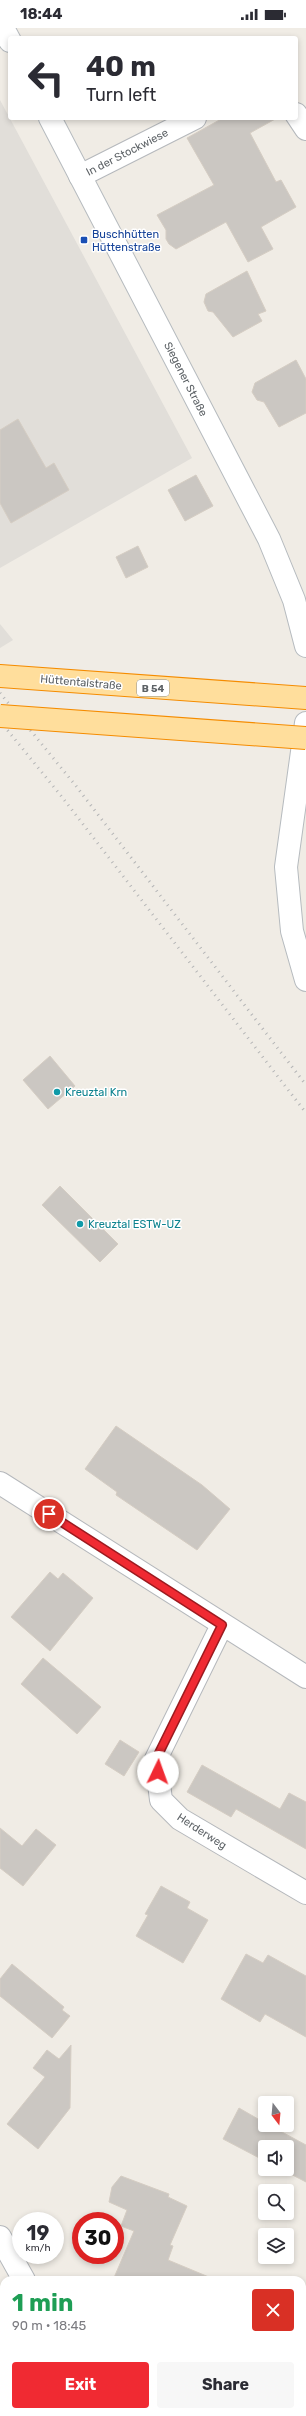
<!DOCTYPE html>
<meta charset="utf-8">
<style>
body{margin:0;font-family:Rubik,sans-serif;background:#f7f7f7;color:#2b2b33;height:100vh;display:flex;flex-direction:column;font-size:15px;white-space:nowrap}
*{box-sizing:border-box;margin:0}
p{font-size:13px;color:#7c7c81}
.icon{flex:none;width:22px;height:22px;fill:none;stroke:currentColor;stroke-width:2;stroke-linecap:round;stroke-linejoin:round}
.map{position:relative;flex:1;overflow:hidden}
.side{position:absolute;left:0px;top:2248px;width:306px;height:140px;display:flex;flex-direction:column;background:#fff;border-radius:12px 12px 0 0;box-shadow:0 2px 6px #0003}
.side>*{flex:none}
.top-card{position:absolute;left:8px;top:8px;width:290px;height:84px;border-radius:4px;box-shadow:0 2px 6px #0003;background:#fff;color:#2b2b33;overflow:hidden}
.needle{width:26px;rotate:164deg}
.fabs{position:absolute;left:258px;top:2068px;display:grid;gap:8px}
.fabs a{display:grid;place-items:center;width:36px;height:36px;border-radius:4px;background:#fff;box-shadow:0 2px 6px #0003;font-size:20px}
.speed{position:absolute;left:12px;top:2184px;display:flex;gap:8px;font-size:20px;font-weight:700;text-align:center}
.speed>*{display:grid;place-content:center;width:52px;height:52px;border-radius:50%;background:#fff;box-shadow:0 2px 6px #0003;line-height:1}
.speed small{font-size:10px;font-weight:400}
.speed .limit{border:6px solid #d22;background:#fff;color:#111}
.pin{position:absolute;display:grid;place-items:center;width:34px;height:34px;color:#fff;margin:-17px;border:2px solid #fff;border-radius:50%;box-shadow:0 1px 4px #0007}
.me{position:absolute;width:44px;margin:-22px;rotate:3deg;stroke-linejoin:round;filter:drop-shadow(0 0 3px #0008)}
.turn{display:flex;align-items:center;gap:14px;height:84px;padding:0 12px;font-size:18px}
.turn .icon{width:52px;height:52px;stroke-width:2.5}
.turn b{display:block;font-size:28px;line-height:34px}
.round{display:grid;place-items:center;flex:none;width:42px;height:42px;border-radius:4px;background:#f7f7f7}
.summary{display:flex;align-items:center;justify-content:space-between;height:68px;padding:0 12px}
h1{font-size:24px;font-weight:700;line-height:30px;color:#1e9e55}
.action{display:flex;gap:8px;margin-top:auto;padding:8px 12px}
.action a{flex:1;height:46px;border-radius:4px;background:#f02a32;color:#fff;font-size:16px;font-weight:700;line-height:46px;text-align:center}
.action a+a{background:#f7f7f7;color:#2b2b33}
.status{display:flex;justify-content:space-between;align-items:center;height:28px;padding:0 20px;background:#fff;direction:ltr}
.status svg{height:11px;fill:currentColor}
.map>svg:first-child{display:block}
.industrial{fill:#e1ded9}
.building{fill:#cbc7c2;stroke:#d5cdc3}
.lines{fill:none;stroke-linecap:round;stroke-linejoin:round}
.minor-casing{stroke:#b5b8bc;stroke-width:24}
.secondary-casing{stroke:#b6bbbf;stroke-width:24}
.trunk-casing{stroke:#f58c00;stroke-width:24}
.minor{stroke:#fff;stroke-width:22}
.secondary{stroke:#fff;stroke-width:22}
.trunk{stroke:#ffde9c;stroke-width:22}
.rail{stroke:#b4b5b6;stroke-width:3;stroke-dasharray:1 5;stroke-linecap:butt}
.trunk-bridge-casing{stroke:#f58c00;stroke-width:24;stroke-linecap:butt}
.trunk-bridge{stroke:#ffde9c;stroke-width:22}
.route-casing{stroke:#9c1b20;stroke-width:10}
.route{stroke:#f02a32;stroke-width:7}
.transit-dot{fill:#1a4fb4;stroke:#fff;stroke-width:1.5}
.culture-dot{fill:#0f9aa8;stroke:#fff;stroke-width:1.5}
.labels{text-anchor:middle;stroke-width:3;stroke-linejoin:round;paint-order:stroke}
.shield{fill:#fff;stroke:#8e9194;stroke-width:1}
.shield-label{font-size:10px;font-weight:bold;fill:#5d6266}
.street-label{font-size:11px;fill:#5d6266;stroke:#fff}
.transit-label{font-size:11px;fill:#164399;stroke:#fff;text-anchor:start}
.culture-label{font-size:11px;fill:#0d838f;stroke:#fff;text-anchor:start}
</style>
<div class="status"><b>18:44</b><svg viewBox="0 0 49 12"><path d="M0 12V9h3v3zM5 12V6h3v6zM10 12V3h3v9zM15 12V0h3v12zM26 1h20v11H26zM47 4h2v5h-2z"/></svg></div>
<div class="map">
<svg width="306" height="2388" viewBox="0 0 306 2388">
<rect width="100%" height="100%" fill="#f0ece5"/>
<path class="industrial" d="M0 72 192 430 0 540Z
M0 596 13 612 0 620Z"/>
<path class="building" d="M223 90H277L250 105 276 154 281 152 296 179 261 199 273 221 248 234 226 194 176 221 169 216 166 211V202L157 187 214 157 187 110Z
M247 243 266 283 258 286 262 293 233 309 213 284 208 283 204 274 206 266Z
M296 332 306 351V385L279 399 264 374 257 372 252 364 255 355Z
M18 391 46 440 54 435 69 462 11 495 0 475V402Z
M196 447 213 478 185 493 168 462Z
M138 518 148 539 126 550 116 529Z
M50 1028 75 1058 48 1081 23 1052Z
M60 1158 118 1216 100 1234 42 1177Z
M116 1398 202 1457 230 1481 197 1522 116 1467 117 1464 85 1441Z
M50 1544 58 1551 63 1545 93 1570 50 1623 11 1589Z
M43 1630 101 1679 77 1706 21 1656Z
M120 1712 139 1724 124 1748 105 1736Z
M202 1737 280 1781 289 1765 306 1774V1821L236 1781 231 1789 187 1764Z
M0 1800 22 1818 36 1801 56 1817 23 1858 0 1840Z
M161 1858 190 1874 187 1880 208 1892 183 1935 136 1908 148 1887 145 1886Z
M246 1926 263 1935 268 1927 306 1948V2009L265 1986 260 1994 221 1971Z
M12 1936 64 1979 62 1982 70 1988 52 2010 0 1968V1951Z
M71 2017 70 2080 38 2121 7 2096 45 2049 33 2040 47 2022 59 2031Z
M239 2080 265 2095V2097H269L306 2117V2154L281 2141H287V2119H265V2133L223 2111Z
M121 2148 169 2166 168 2169 187 2178 170 2217 173 2218 168 2232 216 2252H113L134 2203 121 2198 127 2182 109 2174 112 2159Z"/>
<g class="lines">
<g class="minor-casing">
<path id="minor" d="M296 86 306 101
M80 148 195 90
M0 1455 306 1649
M222 1597 156 1731 161 1772 180 1791 306 1865
M0 2209 24 2252
M106 2384 110 2388
M228 2388 289 2384"/>
</g>
<g class="secondary-casing">
<path id="secondary" d="M3 0 10 13
M50 90 269 511 294 572 306 618
M306 695 286 839 292 903 306 952"/>
</g>
<g class="trunk-casing">
<path id="trunk" d="M0 648 306 670"/>
</g>
<use href="#minor" class="minor"/>
<use href="#secondary" class="secondary"/>
<use href="#trunk" class="trunk"/>
<path class="rail" d="M0 665 76 758 306 1057
M0 693 62 769 306 1085"/>
<g class="trunk-bridge-casing">
<path id="trunk-bridge" d="M0 688 306 710"/>
</g>
<use href="#trunk-bridge" class="trunk-bridge"/>
</g>
<g class="lines">
<g class="route-casing">
<path id="route" d="M49 1486 222 1597 156 1731 158 1744"/>
</g>
<use href="#route" class="route"/>
</g>
<rect class="transit-dot" x="80" y="208" width="8" height="8" rx="2"/>
<g class="culture-dot">
<circle cx="57" cy="1064" r="4"/>
<circle cx="80" cy="1196" r="4"/>
</g>
<g class="labels">
<rect class="shield" x="137" y="652" width="32" height="16" rx="3"/>
<g class="shield-label">
<text x="153" y="664">B 54</text>
</g>
<g class="street-label">
<text transform="translate(127 124) rotate(-27)" y="4">In der Stockwiese</text>
<text transform="translate(186 351) rotate(63)" y="4">Siegener Straße</text>
<text transform="translate(81 654) rotate(5)" y="4">Hüttentalstraße</text>
<text transform="translate(202 1803) rotate(33)" y="4">Herderweg</text>
</g>
<g class="transit-label">
<text x="92" y="210">Buschhütten<tspan x="92" dy="13">Hüttenstraße</tspan></text>
</g>
<g class="culture-label">
<text x="65" y="1068">Kreuztal Krn</text>
<text x="88" y="1200">Kreuztal ESTW-UZ</text>
</g>
</g>
</svg>
<div class="fabs">
<a><svg class="needle" viewBox="-14 -14 28 28"><path d="M0-13l5 13h-10z" fill="#e53935"/><path d="M0 13l5-13h-10z" fill="#7c7c81"/></svg></a>
<a><svg class="icon" aria-label="sound" viewBox="0 0 24 24"><path d="M4 9h4l5-4v14l-5-4H4zM17 9q2 3 0 6"/></svg></a>
<a><svg class="icon" aria-label="search" viewBox="0 0 24 24"><circle cx="10" cy="10" r="6"/><path d="M15 15l6 6"/></svg></a>
<a><svg class="icon" aria-label="layers" viewBox="0 0 24 24"><path d="M12 4l9 5-9 5-9-5zM3 14l9 5 9-5"/></svg></a>
</div>
<div class="speed"><div>19<small>km/h</small></div><div class="limit">30</div></div>
<div class="pin" style="left:49px;top:1486px;background:#d93025"><svg class="icon" aria-label="arrive" viewBox="0 0 24 24"><path d="M6 21V4h12l-3 4 3 4H6"/></svg></div>
<svg class="me" style="left:158px;top:1744px" viewBox="-20 -20 40 40"><circle r="19" fill="#fff"/><path d="M0-13L10 11 0 6-10 11z" fill="#f02a32"/></svg>
<div class="top-card">
<div class="turn"><svg class="icon" aria-label="left" viewBox="0 0 24 24"><path d="M17 20v-9H6M10 6l-5 5 5 5"/></svg><div><b>40 m</b>Turn left</div></div>
</div>
<section class="side">
<div class="summary"><div><h1>1 min</h1><p>90 m · 18:45</p></div><a class="round" style="background:#d93025;color:#fff"><svg class="icon" aria-label="close" viewBox="0 0 24 24"><path d="M6 6l12 12M18 6L6 18"/></svg></a></div>
<div class="action"><a>Exit</a><a>Share</a></div>
</section>
</div>
